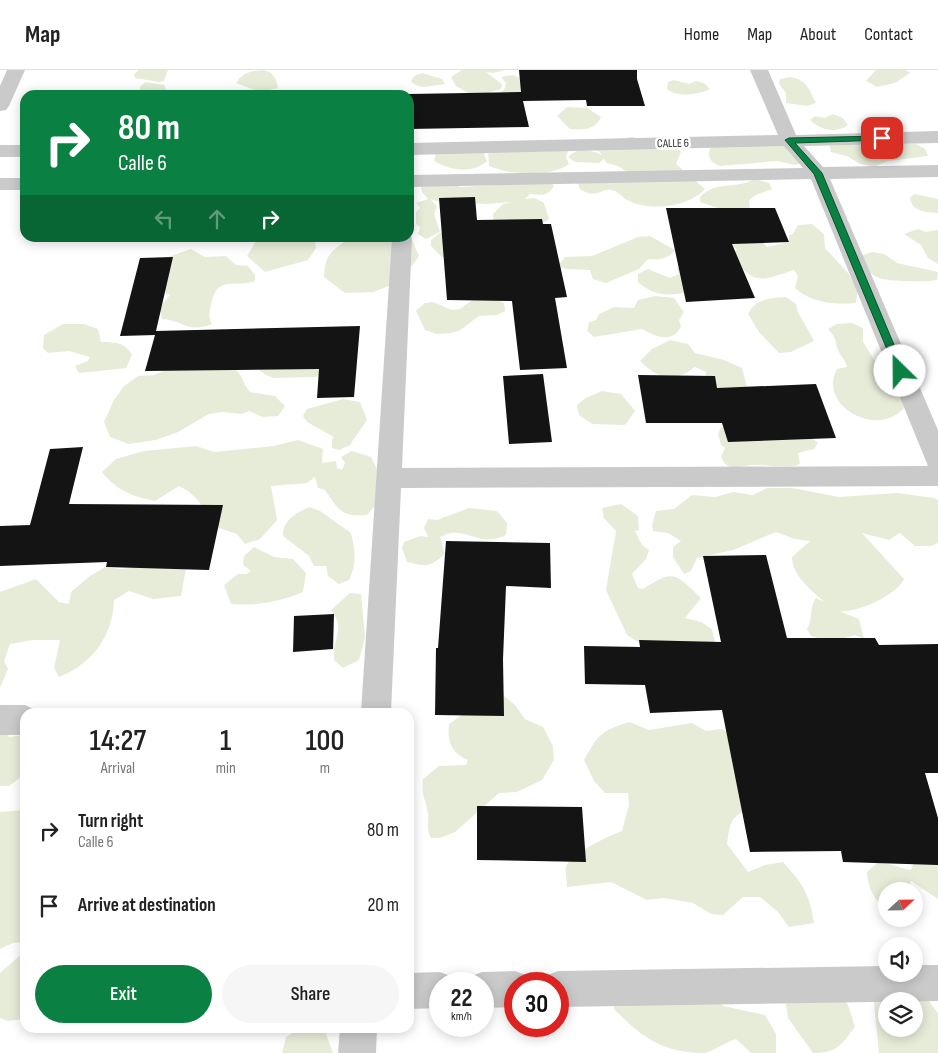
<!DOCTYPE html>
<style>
body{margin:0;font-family:"Sofia Sans Condensed",sans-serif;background:#f6f6f6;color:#222;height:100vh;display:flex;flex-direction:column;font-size:19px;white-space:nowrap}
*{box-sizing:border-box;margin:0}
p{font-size:16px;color:#767676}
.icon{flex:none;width:28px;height:28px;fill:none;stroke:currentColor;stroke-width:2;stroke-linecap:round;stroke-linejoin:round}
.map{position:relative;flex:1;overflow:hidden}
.side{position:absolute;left:20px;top:638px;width:394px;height:325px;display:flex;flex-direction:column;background:#fff;border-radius:15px;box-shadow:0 2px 12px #0003}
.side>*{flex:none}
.top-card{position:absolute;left:20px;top:20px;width:394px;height:152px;border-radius:15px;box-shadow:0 2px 12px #0003;background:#0b8043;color:#fff;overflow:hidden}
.needle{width:32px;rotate:68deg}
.buttons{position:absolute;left:878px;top:812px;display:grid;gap:10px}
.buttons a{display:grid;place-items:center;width:45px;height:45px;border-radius:50%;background:#fff;box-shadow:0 2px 12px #0003;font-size:25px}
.speed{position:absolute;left:429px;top:902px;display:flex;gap:10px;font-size:25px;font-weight:700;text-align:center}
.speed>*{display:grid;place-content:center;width:65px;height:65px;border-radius:50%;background:#fff;box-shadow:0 2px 12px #0003;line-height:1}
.speed small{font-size:12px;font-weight:400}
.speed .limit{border:8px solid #d22;background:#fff;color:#111}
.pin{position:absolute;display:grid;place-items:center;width:42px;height:42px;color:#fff;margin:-21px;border-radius:10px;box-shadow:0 2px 8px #0006}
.me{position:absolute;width:55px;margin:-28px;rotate:337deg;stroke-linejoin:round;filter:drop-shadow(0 0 4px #0008)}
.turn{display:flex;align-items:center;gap:18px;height:105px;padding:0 15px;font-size:22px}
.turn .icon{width:65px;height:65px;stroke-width:2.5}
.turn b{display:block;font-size:35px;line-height:42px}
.lanes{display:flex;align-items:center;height:48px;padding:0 15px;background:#0003;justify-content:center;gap:25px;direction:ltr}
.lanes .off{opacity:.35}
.eta{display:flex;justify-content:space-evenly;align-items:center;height:85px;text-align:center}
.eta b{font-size:30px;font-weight:600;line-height:35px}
.primary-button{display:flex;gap:10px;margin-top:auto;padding:10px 15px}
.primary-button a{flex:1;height:58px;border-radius:30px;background:#0b8043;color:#fff;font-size:20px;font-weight:600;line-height:58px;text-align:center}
.primary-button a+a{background:#f6f6f6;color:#222}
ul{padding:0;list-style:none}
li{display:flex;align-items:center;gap:15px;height:75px;padding:0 15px}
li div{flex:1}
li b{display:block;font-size:19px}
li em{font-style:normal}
header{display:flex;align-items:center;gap:30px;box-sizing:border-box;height:70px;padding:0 25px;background:#fff;border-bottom:1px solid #e0e0e0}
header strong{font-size:24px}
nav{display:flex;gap:28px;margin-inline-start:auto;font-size:18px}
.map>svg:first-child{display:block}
.green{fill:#e7ecd9;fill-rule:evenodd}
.building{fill:#141414}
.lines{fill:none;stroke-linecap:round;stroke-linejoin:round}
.minor{fill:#cacaca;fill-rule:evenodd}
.route{fill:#0b8043;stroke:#07532c}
.labels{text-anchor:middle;stroke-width:5;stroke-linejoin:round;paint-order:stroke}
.far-street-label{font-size:12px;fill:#2d2d2d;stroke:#fff}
</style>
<header>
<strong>Map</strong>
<nav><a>Home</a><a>Map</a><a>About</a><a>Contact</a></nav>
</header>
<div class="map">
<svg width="938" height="983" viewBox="0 0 938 983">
<rect width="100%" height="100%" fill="#fff"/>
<path class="green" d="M139 0H168L164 11 159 12 135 8 134 4Z
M264 0C274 3 276 8 278 18L260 22 236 13C243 2 251 1 264 0Z
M462 0H505L493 3 486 2 502 14 501 19 475 27 456 16 451 7Z
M876 0H906L910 3 895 13 877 17 866 11Z
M422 3 442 9 445 14C434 15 418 21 411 11L414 6Z
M513 5 524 10 525 24 496 25 504 20 506 13 501 7Z
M790 7C807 10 809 19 816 33L807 36 786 33V23L779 14 780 9Z
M674 10 689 14 696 11 704 13 710 19C698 25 677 28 667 19L668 12Z
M145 12 164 15 167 23 139 25 140 17Z
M567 37 587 38 601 47C595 60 583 60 570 59L557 46Z
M833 44 843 48 848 55C836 64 820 60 810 50L815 46 824 48Z
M632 67 678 77 681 82 676 94 705 119C688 138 650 141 629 131 623 128 618 121 612 120 600 118 597 130 580 119L578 113 627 102 618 96 607 93 604 89 599 93 575 92 568 87C578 77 590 80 602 85L596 78 606 70Z
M730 68 785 72 806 92 795 95 777 91 720 96C711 92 707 89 710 78Z
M829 73 869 76 878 73 916 74 925 79 928 86 888 91 874 97 860 94 847 86 831 82Z
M569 79 566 87 569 94C549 108 511 105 489 96L488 82Z
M436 82H483L487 91C471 105 450 100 434 91Z
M755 109 769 113 772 119 756 125 749 130 752 160 767 177 789 172V165L793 164 798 155 812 154 824 164 825 178 848 203 858 219 856 233C835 235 811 233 795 218L798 206 794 200C759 211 758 216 729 186L737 180 731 174 723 140 700 132V127C717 110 734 120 755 109Z
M449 110 460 117 549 112 554 116C547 127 541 125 530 124L525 129 535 128 544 133 549 149 543 153 536 150 449 187H442L431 176V170L440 163 494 154 493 144 503 134 511 132 488 134 440 132 430 129 437 136 434 144 440 162 426 169 418 164 420 157 416 154V142L420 138 416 133 428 129 422 122 421 117 426 111Z
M914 124 938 129V143C926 142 912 142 910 128Z
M918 159 926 162 938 160V194L928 188 921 175 904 164Z
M650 166 675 180C667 190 659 190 648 189L639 199 606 213 593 209 590 200 566 199 558 196 565 187 592 186 638 167Z
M265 168H314L316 178 308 190 265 202 247 186 256 171Z
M350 168H401L412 170 419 186 400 212 373 222 345 223 324 207C325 183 332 181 350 168Z
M191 179 205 187 226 186 236 195 248 196 255 205V211C234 219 217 203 211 235 209 243 208 247 212 254 187 264 183 250 162 249L160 237 170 225 166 224 163 214 165 188Z
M872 182 884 184 897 193 938 202 937 210C926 212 917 211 906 211 885 211 866 209 860 186Z
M690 195 684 223C666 226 652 225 638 212V204L648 199 670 208 679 204 677 198Z
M655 226 674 228 684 242 679 250 681 256C673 274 656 267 642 259L594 267 587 261 589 252 596 250 599 244 614 237 634 238 638 230Z
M477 227 493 228 504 233 505 241 497 245 479 246 459 261 451 263 437 264 425 260 416 241 425 233 433 232 452 240 460 239Z
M786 227 796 234 798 242 814 271 791 282 779 283 759 262 748 244C755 229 770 228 786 227Z
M852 253 863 258V272L875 291 874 295 901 321 904 338C877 369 817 335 837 299L847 297C845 289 842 288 839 282 834 272 839 271 828 259L837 254Z
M63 254H84L98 259 101 272C114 272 125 272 132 285L126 298 79 303 75 296 88 291 90 287 69 281 48 283 43 278 44 265Z
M670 270 688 274 695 283 724 290 742 298 747 317 713 318 705 313 706 302 695 297C672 314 659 309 640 291L652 279Z
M265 279 325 299 316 307 274 308 266 305 258 299Z
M181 294C194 294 230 291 238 302 243 308 244 315 250 322L275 326 285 336 278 346 263 347 249 341 242 344 221 342 209 344 178 362 156 370 129 374 110 367 104 352 114 330 124 316 138 306 154 305Z
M602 321 621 324 635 341 625 355 592 354 579 345 577 335 586 328Z
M343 329 360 332 367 350 350 375 339 380 332 378V369L334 367 307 352 303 346 307 339Z
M721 357 731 359 739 368 752 371 763 365 802 360 818 373 814 379 798 383 800 394 794 396C781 397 768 395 754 395 741 395 728 404 721 387L725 378 721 375 718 364Z
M298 370 323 379 322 393 336 391 337 398 342 400 345 393 341 387 352 381 371 387 377 399 375 436 367 445C340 447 339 440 325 420L318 418 315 407 307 413 271 416 277 450 260 469 245 474 237 464 213 456C206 439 196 424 179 416L155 431C132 426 117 421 102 402L116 389 144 381 196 376 214 382 273 376Z
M767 418H792L839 427 897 423 934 428 938 430V473L931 476H915L900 463 889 470 862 463 904 509C897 525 856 544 839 541L859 549 864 569 855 565 832 572 811 566 807 559C813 549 809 537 816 528L824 532C811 519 792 506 792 487L810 471 795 469 776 462 733 480 697 488 691 501 684 504 673 487V477L681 471 668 463 653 461 652 455 656 441 674 439 692 425 715 427 733 422 753 425Z
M621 434 638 446 639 460 635 461 642 475 649 480 646 489 632 504 638 518 643 519C674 498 676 504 701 528L685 548 701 552 712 559 715 572 698 581 650 580 627 565 606 520 616 461 604 448 602 438Z
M309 437 320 441 351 463C355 480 357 494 349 510L339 514 328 506 326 496H314L309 486 283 466C282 450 297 443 309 437Z
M469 438 497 441 507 453 506 465C483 477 470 461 451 463 448 463 443 466 440 467L445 484C430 497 426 497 407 492L402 478 404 472 421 466 428 467 424 458 428 449 437 450Z
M254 477 274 487 293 489 306 503 303 522C279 532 257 536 231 534L224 515 238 504H246L251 501 243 495 244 486Z
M187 493 181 526 153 529 129 521 114 530C113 566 92 594 59 607L54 598 60 570H33L10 574 4 591 8 599 0 618V522L36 509 59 532 69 534 71 522 90 506 105 497 121 499Z
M350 523 361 524 365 567 359 590 343 598 334 590C331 569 347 560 331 540Z
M503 625 515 635 525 649 543 657 553 676 554 690 542 710 517 722 499 723 455 762 440 768H431C426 759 429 753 428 744 426 729 421 727 423 709L439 696 466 695 468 690C451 683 447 671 449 654L466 642Z
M0 643 9 667 25 665V704L9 716H0Z
M630 652 649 660 692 653 706 661 722 659 733 665 751 739C730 745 730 754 727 774L748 802 765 795 783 792C802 813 810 824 814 853L789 857 778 842 760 827H743L723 845 711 844 693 833 664 828 647 830 611 812 567 817C567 811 565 802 566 797 570 783 609 766 622 761L629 735 628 723H605L594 711 584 690C599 663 601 661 630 652Z
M25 740V949L8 951 0 948V903L24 882 25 872 13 873 0 879V742Z
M916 786H938V829L911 811 909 821H886V839C873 828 868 819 867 802L877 793C889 792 899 798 911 800Z
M783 915H834L848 935 855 957C841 975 837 983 813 983L788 948Z
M616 918 715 927 723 936 765 945 776 964V983H751L736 969C726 972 712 982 704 983 661 983 641 966 614 939Z
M919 918 938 943V983H879L873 923ZM886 931H914V959H886Z
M300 958H324L333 983H282L286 967Z"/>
<path class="building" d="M519 0H637V9L645 36H587L586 30 523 31 529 57 409 59V24L521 22Z
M475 127 477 150 542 149 543 154H551L567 227 555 228 567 298 520 300 512 231 447 230 439 128Z
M666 138H775L789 172 732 174 755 228 686 232Z
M173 187 156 261 360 256 354 327 317 328 319 299 145 301 155 265 120 266 140 188Z
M543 304 552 372 509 374 503 306Z
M638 305 715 306 717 318 816 314 836 368 728 372 722 353H646Z
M83 377 69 434 223 435 209 500 106 497 107 492 0 496V456L30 455 50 379Z
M446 471 550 473 551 518 506 516 503 589 504 646 435 645 436 578H438Z
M766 485 787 568H875L879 575 938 574V703H925L938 748V795L843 792 841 781 750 782 722 640 650 643 645 615 585 614 584 576 640 577 639 570 721 572 703 486Z
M334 544 333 579 293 582 294 546Z
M477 736 582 737 586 792 477 790Z"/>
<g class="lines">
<path class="minor" d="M7 0H25L9 36 6 40 0 41V16Z
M750 0H768L796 65 938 61V73L804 76 823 97 938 95V107L830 109 938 360V416L401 418 391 642H361L392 168H409V163L412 168 402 398 928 396 811 109 409 117V105L803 98 784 76 409 85V73L778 65Z
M0 75H25V87H0Z
M0 108H25V120H0Z
M0 635H25L36 640 37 642H25V665H0Z
M914 895H938V931L558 937V914H542L545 906 558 901 886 896V904H914Z
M515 901 528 906 531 914H515V937L482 938V914H466L469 907 482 902Z
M440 902 453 907 456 914H440V938L409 939V903Z
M340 958H377L376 983H338Z"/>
</g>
<path class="route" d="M882 66 886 68 885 70 795 73 822 103 905 301 900 304 896 301 814 104 785 70 789 68Z"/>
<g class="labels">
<g class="far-street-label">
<text transform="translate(673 73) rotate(-1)" y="4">CALLE 6</text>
</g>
</g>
</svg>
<div class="buttons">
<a><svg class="needle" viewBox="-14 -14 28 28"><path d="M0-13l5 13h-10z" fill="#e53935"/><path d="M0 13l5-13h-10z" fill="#767676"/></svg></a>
<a><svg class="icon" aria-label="sound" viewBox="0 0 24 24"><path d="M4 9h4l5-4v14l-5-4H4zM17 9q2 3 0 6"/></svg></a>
<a><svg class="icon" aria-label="layers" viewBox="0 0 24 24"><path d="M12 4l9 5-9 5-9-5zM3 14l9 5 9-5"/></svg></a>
</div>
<div class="speed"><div>22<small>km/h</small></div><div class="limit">30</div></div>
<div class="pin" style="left:882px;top:68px;background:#d93025"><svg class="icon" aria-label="arrive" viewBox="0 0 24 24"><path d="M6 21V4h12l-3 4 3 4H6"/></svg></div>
<svg class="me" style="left:900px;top:301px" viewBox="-20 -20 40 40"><circle r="19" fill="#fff"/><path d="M0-13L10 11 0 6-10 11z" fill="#0b8043"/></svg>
<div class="top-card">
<div class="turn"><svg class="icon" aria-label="right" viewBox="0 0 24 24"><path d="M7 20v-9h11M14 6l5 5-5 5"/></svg><div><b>80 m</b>Calle 6</div></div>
<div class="lanes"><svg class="icon off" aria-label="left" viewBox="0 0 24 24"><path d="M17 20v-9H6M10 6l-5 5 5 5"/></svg><svg class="icon off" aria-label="ahead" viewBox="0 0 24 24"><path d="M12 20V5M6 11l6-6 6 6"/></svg><svg class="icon" aria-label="right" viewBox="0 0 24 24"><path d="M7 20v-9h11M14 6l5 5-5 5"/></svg></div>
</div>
<section class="side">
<div class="eta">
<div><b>14:27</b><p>Arrival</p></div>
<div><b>1</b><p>min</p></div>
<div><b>100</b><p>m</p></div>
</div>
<ul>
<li><svg class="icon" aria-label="right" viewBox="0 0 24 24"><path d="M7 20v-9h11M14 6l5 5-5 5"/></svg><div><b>Turn right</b><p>Calle 6</p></div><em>80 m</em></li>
<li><svg class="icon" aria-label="arrive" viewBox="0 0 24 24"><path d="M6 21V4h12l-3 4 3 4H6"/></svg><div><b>Arrive at destination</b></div><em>20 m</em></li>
</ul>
<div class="primary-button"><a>Exit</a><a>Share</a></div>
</section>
</div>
